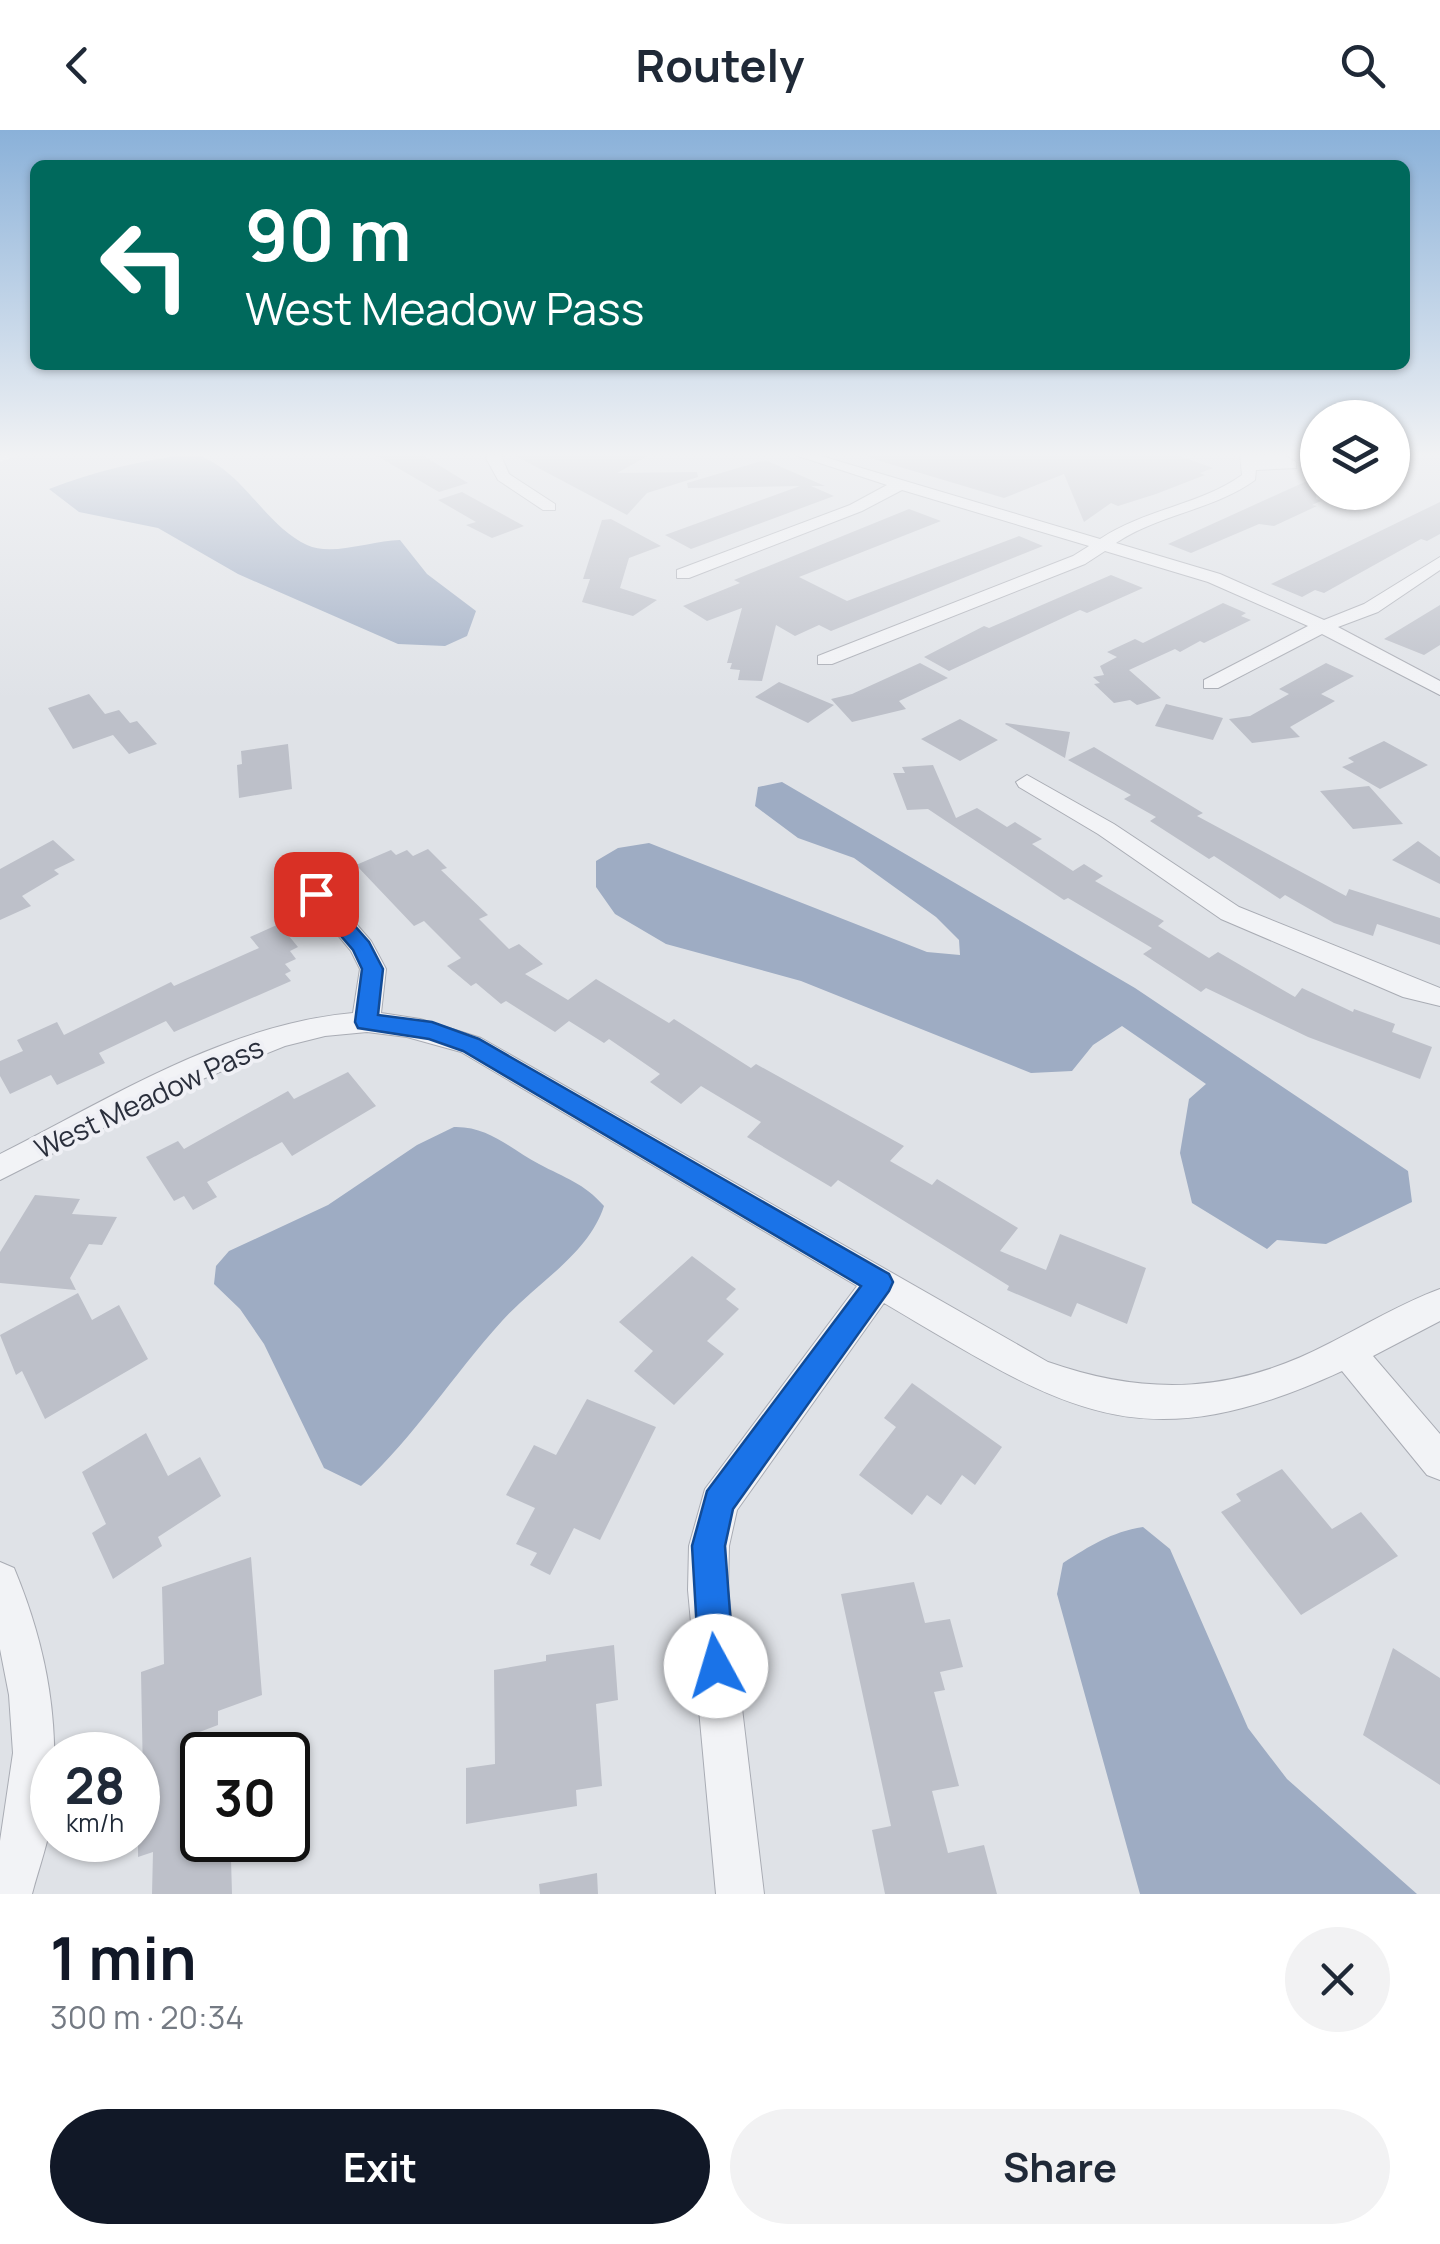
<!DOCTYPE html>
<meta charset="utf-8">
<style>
body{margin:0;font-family:Manrope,sans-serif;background:#f2f2f3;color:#1f2937;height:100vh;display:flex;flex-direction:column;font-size:38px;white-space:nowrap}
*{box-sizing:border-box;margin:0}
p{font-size:32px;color:#747a83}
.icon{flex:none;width:55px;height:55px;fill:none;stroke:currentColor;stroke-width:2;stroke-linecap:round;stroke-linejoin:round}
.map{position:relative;height:1764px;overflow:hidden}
.panel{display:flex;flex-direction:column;background:#fff;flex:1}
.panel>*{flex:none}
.guide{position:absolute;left:30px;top:30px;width:1380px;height:210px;border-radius:15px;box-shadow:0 2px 8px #0004;background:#00695c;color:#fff;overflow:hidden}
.controls{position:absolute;left:1300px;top:270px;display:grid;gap:20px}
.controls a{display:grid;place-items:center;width:110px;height:110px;border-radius:50%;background:#fff;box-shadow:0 2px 8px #0004;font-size:50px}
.speed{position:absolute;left:30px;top:1602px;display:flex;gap:20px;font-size:50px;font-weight:700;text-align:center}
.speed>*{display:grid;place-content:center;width:130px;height:130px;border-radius:50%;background:#fff;box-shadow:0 2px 8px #0004;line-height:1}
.speed small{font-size:25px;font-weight:400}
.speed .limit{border:5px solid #111;border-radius:15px;background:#fff;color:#111}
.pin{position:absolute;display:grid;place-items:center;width:85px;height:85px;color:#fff;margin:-42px;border-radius:20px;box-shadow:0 5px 15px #0006}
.me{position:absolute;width:110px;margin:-55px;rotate:354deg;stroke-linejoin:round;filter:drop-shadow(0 0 8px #0008)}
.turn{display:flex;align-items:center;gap:35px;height:210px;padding:0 50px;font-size:45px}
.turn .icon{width:130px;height:130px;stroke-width:2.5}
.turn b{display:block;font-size:70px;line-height:85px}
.round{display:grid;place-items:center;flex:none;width:105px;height:105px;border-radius:52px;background:#f2f2f3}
.head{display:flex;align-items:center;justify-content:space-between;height:170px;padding:0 50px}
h1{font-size:60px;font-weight:700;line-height:75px;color:#111827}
.primary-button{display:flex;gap:20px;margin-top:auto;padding:20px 50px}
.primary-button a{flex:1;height:115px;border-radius:60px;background:#111827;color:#fff;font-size:40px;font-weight:700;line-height:115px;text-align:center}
.primary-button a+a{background:#f2f2f3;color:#1f2937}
header{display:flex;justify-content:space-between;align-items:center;height:130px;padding:0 50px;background:#fff;font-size:45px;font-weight:700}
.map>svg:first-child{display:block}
.water{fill:#9eacc3}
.building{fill:#bdc0c9}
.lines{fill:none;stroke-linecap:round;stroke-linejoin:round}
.street-casing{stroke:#a9acb4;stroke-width:2}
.street{fill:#f2f3f6;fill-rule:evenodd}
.secondary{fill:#fff;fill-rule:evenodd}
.route{fill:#1a73e8;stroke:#114b97;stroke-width:2.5}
.labels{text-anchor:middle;stroke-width:8;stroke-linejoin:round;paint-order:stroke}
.street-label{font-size:28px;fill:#2a2f3c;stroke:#eff0f5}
</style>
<header><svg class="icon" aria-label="back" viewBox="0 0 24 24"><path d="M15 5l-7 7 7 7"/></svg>Routely<svg class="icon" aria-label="search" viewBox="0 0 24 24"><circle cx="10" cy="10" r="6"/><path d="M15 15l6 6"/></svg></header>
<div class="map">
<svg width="1440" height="1764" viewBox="0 0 1440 1764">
<rect width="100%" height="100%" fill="#dfe2e7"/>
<path class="water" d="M192 324C241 335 262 394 307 415 332 427 373 410 400 410L427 444 476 481 467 506 445 516 398 514 238 444 158 398 79 382 49 359C96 341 142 330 192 324Z
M782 652 1135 858 1408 1041 1412 1072 1326 1114 1277 1110 1267 1119 1192 1073 1180 1023 1189 969 1206 954 1122 896 1093 915 1072 941 1031 943 801 851 666 814 615 784 596 757V731L618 718 649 713 927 822 960 825 959 810 936 787 854 728 798 708 755 676 758 657Z
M454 997C489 996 510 1019 539 1034 565 1048 584 1053 604 1076 588 1125 536 1153 502 1191 453 1245 415 1306 361 1356L324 1338 264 1214 240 1179 214 1154 216 1136 229 1121 328 1075 417 1015Z
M1143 1397 1170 1419 1248 1598 1287 1649 1417 1764H1140L1057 1464 1063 1433C1090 1416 1111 1402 1143 1397Z"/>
<path class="building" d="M372 323H419L468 353 439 362Z
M510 323H653L617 343 697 342 698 347 647 363 627 385Z
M871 323H1171L1213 338 1200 343 1205 345 1156 364 1118 376 1111 373 1084 392 1064 344 1004 368 870 328Z
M765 330 825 356H811L834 366 691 419 665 405 800 356 688 358 687 353Z
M1318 346 1316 369 1321 371 1312 375 1317 376 1274 396 1259 394 1191 423 1168 414Z
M462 362 524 396 492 408 466 395 476 392 438 370Z
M1440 372V404L1427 411 1421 409 1324 463 1315 460 1302 467 1271 454Z
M909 379 941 391 799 447 847 471 1019 406 1043 416 831 501 819 495 795 506 776 495 762 551 738 550 740 540 730 539 732 533H727L742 478 707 491 683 476 740 453 734 450Z
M611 389 661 416 629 428 620 458 657 470 633 486 582 472 590 449H583L602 390Z
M1111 445 1143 458 1087 483 1080 480 949 541 924 527 984 496 989 498Z
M1223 473 1246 483 1241 486 1251 490 1204 513 1200 511 1180 522 1175 519 1129 540 1161 568 1137 575 1130 570 1114 573 1094 554 1100 553 1093 547 1104 545 1100 536 1117 527 1107 522 1135 509 1143 513Z
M1440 475V515L1424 525 1384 509Z
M920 533 948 548 899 571 906 579 852 592 831 569 852 564Z
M1326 533 1354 546 1321 564 1335 571 1290 597 1300 607 1252 613 1229 589 1250 586 1289 564 1279 559Z
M779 552 834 575 808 593 755 567Z
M89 564 105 584 119 580 130 593 137 591 157 614 129 624 113 605 73 619 48 578Z
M1166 574 1223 588 1213 610 1155 596Z
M960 589 998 610 960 631 921 609Z
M1006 593 1070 602 1065 628 1005 594Z
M1384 611 1428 635 1380 659 1342 637 1354 632 1348 628Z
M288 614 292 659 239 668 237 635 242 634 241 621Z
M1094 617 1203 683 1197 686 1346 766 1349 759 1440 788V815L1377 794 1373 806 1334 793 1285 765 1280 769 1214 726 1209 729 1150 691 1156 687 1124 669 1131 665 1068 630Z
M933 635 956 688 977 678 1007 697 1015 692 1042 709 1032 714 1073 741 1084 734 1103 746 1095 751 1164 791 1158 796 1209 828 1218 822 1295 867 1302 858 1353 882 1354 879 1395 894 1392 902 1432 917 1420 949 1308 907 1206 858 1201 862 1143 824 1152 818 1068 768 1064 770 928 679 907 680 893 643H905L902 637Z
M1369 656 1403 694 1353 699 1320 661Z
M53 710 75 730 54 740 59 744 22 766 31 776 0 790V739Z
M1418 711 1440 727V754L1392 730Z
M428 719 447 738 441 740 488 785 479 789 509 819 519 814 543 834 525 844 568 870 596 849 669 893 674 889 751 938 756 934 904 1016 890 1031 932 1055 937 1049 1018 1098 1000 1121 1046 1140 1060 1104 1146 1138 1127 1194 1077 1173 1071 1187 1007 1160 1009 1156 838 1050 831 1057 747 1007 761 992 701 956 681 974 650 952 660 944 609 909 604 913 569 891 555 902 506 871 501 874 476 853 471 856 447 836 461 828 424 791 414 796 356 735 391 720 396 725 407 720 413 726Z
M279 794 298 817 290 821 296 829 285 834 291 841 285 844 291 851 174 902 166 891 99 923 105 933 57 955 51 945 10 964 0 946V931L23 921 17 910 57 892 64 905 171 852 174 856 259 818 250 807Z
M348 942 376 976 292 1026 282 1012 207 1052 217 1067 193 1080 184 1066 174 1071 146 1027 178 1011 184 1019 288 961 294 969Z
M35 1065 80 1069 72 1084 117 1087 102 1115 89 1114 70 1148 76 1160 0 1153V1122Z
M692 1126 736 1159 726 1169 739 1179 707 1211 724 1224 674 1275 634 1241 653 1221 619 1192Z
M78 1163 92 1190 119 1175 148 1229 45 1289 22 1241 16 1245 0 1205Z
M912 1253 1002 1317 975 1355 962 1345 941 1375 927 1365 912 1385 859 1345 896 1297 884 1288Z
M587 1269 656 1297 600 1410 574 1398 550 1445 530 1435 537 1423 516 1414 535 1378 506 1365 534 1315 556 1325Z
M146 1303 168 1346 200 1327 221 1366 158 1407 162 1416 113 1449 92 1403 106 1394 82 1342Z
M1282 1339 1332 1399 1361 1382 1398 1426 1301 1485 1221 1382 1241 1371 1236 1364Z
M251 1427 262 1565 218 1581V1595L189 1606V1656L202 1652V1710H277L278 1713 231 1729 232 1764H152L153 1722 138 1727V1649L143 1648 141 1542 164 1534 162 1457Z
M914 1452 925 1493 950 1489 963 1537 940 1542 945 1560 934 1562 959 1656 932 1661 948 1723 984 1715 997 1764H885L872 1700 891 1696 841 1464Z
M614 1515 618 1570 596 1574 602 1656 576 1660 577 1676 466 1694V1638L495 1634 494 1540 546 1531V1525Z
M1393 1518 1440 1548V1655L1363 1605Z
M597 1743 598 1764H540L539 1754Z"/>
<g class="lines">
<g class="street-casing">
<path id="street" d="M490 323H504L502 328 509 344 555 374V380H543L498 350 486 328Z
M789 323H811L1100 409C1145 379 1200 375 1242 345L1240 323H1280L1296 332V338L1256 340 1255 350C1214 380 1159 384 1116 413L1220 444 1324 490 1364 474 1440 427V440L1378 482 1338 497 1440 551V565L1322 504 1218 558H1204V550L1308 496 1208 452 1105 421 1085 434 832 534H818V526L1073 426 1089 416 902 360 862 381 689 448H677V440L850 375 887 355Z
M1027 645 1114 694 1239 777 1440 858V876L1403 867 1221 789 1098 704 1019 657 1016 652Z
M316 756 325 758 371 811 386 839 381 883 420 889 481 908 1048 1232C1148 1267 1235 1263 1330 1213 1365 1195 1402 1173 1440 1159V1191L1373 1226 1440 1304V1350L1427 1345 1342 1241C1137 1336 1063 1278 884 1173L737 1380 729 1416 728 1460 764 1764H716L688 1460 689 1416 705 1359 857 1156 461 922 407 907 367 902 325 906 285 916 190 954 0 1050V1024C111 968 227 894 353 883L360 839 351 821 304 764Z
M0 1432 14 1438C49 1522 60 1597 52 1682 50 1709 39 1737 32 1764H0V1711L13 1623 9 1565 0 1519Z"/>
</g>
<use href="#street" class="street"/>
<path class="secondary" d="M0 323H23L0 332Z"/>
</g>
<linearGradient id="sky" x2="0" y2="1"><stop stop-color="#8ab1d9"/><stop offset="0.57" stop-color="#f1f2f4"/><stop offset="1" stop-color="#f1f2f4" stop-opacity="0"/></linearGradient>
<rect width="1440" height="570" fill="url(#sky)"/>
<path class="route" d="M316 758 323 760 369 812 383 839 378 885 432 892 479 909 889 1144 893 1152 889 1161 733 1379 725 1416 734 1536 729 1548 716 1553 704 1548 699 1536 692 1416 707 1361 861 1156 463 921 429 909 358 898 355 892 362 839 353 820 305 764Z"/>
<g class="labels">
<g class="street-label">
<text transform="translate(149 968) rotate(-25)" y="10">West Meadow Pass</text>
</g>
</g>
</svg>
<div class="controls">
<a><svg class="icon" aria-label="layers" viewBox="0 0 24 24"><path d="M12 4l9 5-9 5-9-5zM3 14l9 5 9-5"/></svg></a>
</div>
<div class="speed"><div>28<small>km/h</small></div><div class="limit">30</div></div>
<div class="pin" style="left:316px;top:764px;background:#d93025"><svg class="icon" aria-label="arrive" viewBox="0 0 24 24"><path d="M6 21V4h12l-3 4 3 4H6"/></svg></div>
<svg class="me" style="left:716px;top:1536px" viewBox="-20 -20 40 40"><circle r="19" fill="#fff"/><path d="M0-13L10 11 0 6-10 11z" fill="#1a73e8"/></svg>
<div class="guide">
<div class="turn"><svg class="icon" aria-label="left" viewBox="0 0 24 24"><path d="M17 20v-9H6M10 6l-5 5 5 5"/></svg><div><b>90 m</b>West Meadow Pass</div></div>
</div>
</div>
<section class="panel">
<div class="head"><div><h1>1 min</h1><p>300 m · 20:34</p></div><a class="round"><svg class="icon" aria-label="close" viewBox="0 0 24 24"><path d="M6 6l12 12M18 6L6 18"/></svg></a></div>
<div class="primary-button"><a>Exit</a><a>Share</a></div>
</section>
